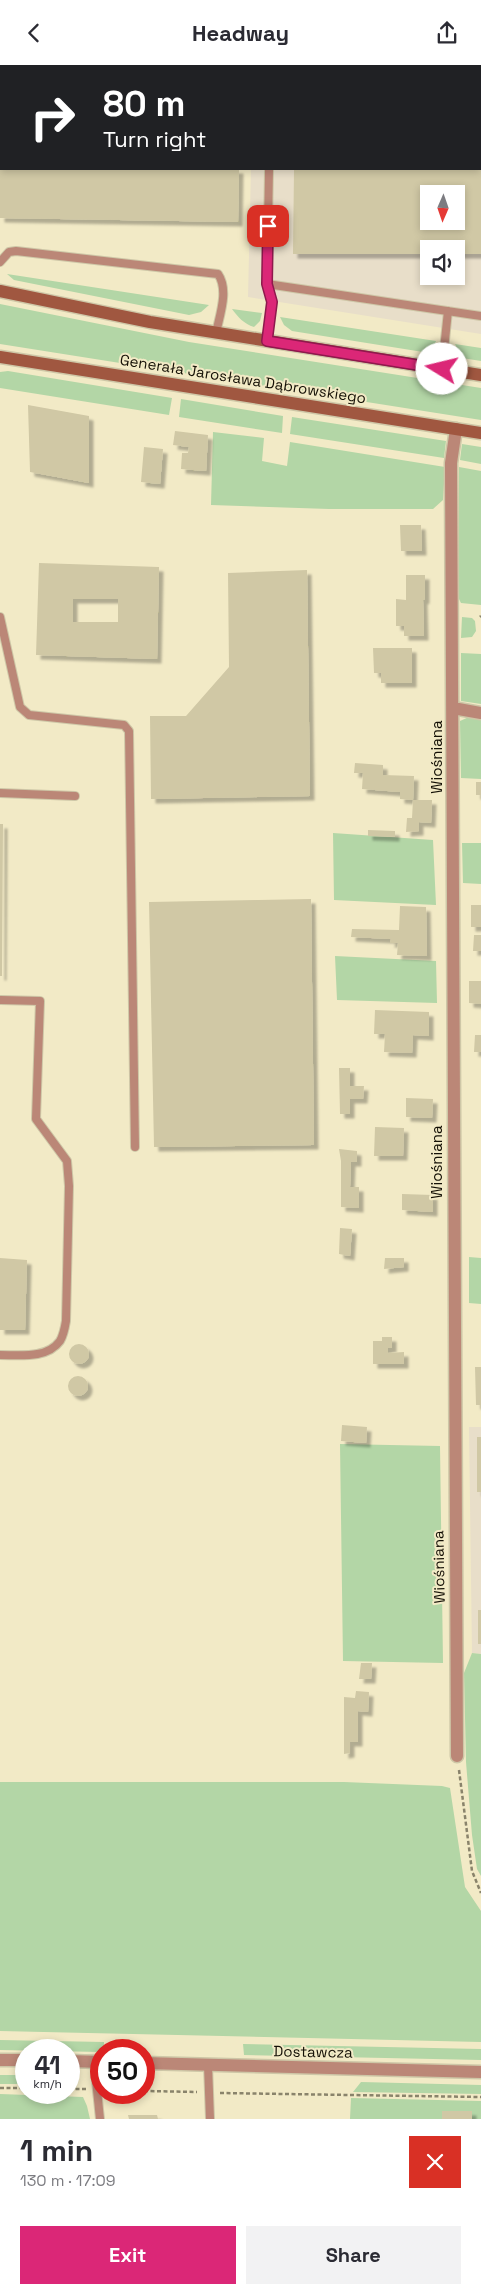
<!DOCTYPE html>
<meta charset="utf-8">
<style>
body{margin:0;font-family:"Space Grotesk",sans-serif;background:#f2f2f3;color:#2b2b33;height:100vh;display:flex;flex-direction:column;font-size:19px;white-space:nowrap}
*{box-sizing:border-box;margin:0}
p{font-size:16px;color:#7c7c81}
.icon{flex:none;width:28px;height:28px;fill:none;stroke:currentColor;stroke-width:2;stroke-linecap:round;stroke-linejoin:round}
.map{position:relative;height:2054px;overflow:hidden}
.sheet{display:flex;flex-direction:column;background:#fff;flex:1}
.sheet>*{flex:none}
.hud{position:absolute;left:0px;top:0px;width:481px;height:105px;box-shadow:0 2px 8px #0003;background:#202124;color:#fff;overflow:hidden}
.needle{width:32px;rotate:182deg}
.tools{position:absolute;left:420px;top:120px;display:grid;gap:10px}
.tools a{display:grid;place-items:center;width:45px;height:45px;border-radius:0px;background:#fff;box-shadow:0 2px 8px #0003;font-size:25px}
.speed{position:absolute;left:15px;top:1974px;display:flex;gap:10px;font-size:25px;font-weight:700;text-align:center}
.speed>*{display:grid;place-content:center;width:65px;height:65px;border-radius:50%;background:#fff;box-shadow:0 2px 8px #0003;line-height:1}
.speed small{font-size:12px;font-weight:400}
.speed .limit{border:8px solid #d22;background:#fff;color:#111}
.pin{position:absolute;display:grid;place-items:center;width:42px;height:42px;color:#fff;margin:-21px;border-radius:10px;box-shadow:0 2px 8px #0006}
.me{position:absolute;width:55px;margin:-28px;rotate:279deg;stroke-linejoin:round;filter:drop-shadow(0 0 4px #0008)}
.turn{display:flex;align-items:center;gap:18px;height:105px;padding:0 20px;font-size:22px}
.turn .icon{width:65px;height:65px;stroke-width:2.5}
.turn b{display:block;font-size:35px;line-height:42px}
.round{display:grid;place-items:center;flex:none;width:52px;height:52px;border-radius:0px;background:#f2f2f3}
.summary{display:flex;align-items:center;justify-content:space-between;height:85px;padding:0 20px}
h1{font-size:30px;font-weight:800;line-height:38px}
.action{display:flex;gap:10px;margin-top:auto;padding:10px 20px}
.action a{flex:1;height:58px;border-radius:0px;background:#db2777;color:#fff;font-size:20px;font-weight:800;line-height:58px;text-align:center}
.action a+a{background:#f2f2f3;color:#2b2b33}
header{display:flex;justify-content:space-between;align-items:center;height:65px;padding:0 20px;background:#fff;font-size:22px;font-weight:800}
.map>svg:first-child{display:block}
.commercial{fill:#e8dec9;fill-rule:evenodd}
.green{fill:#b3d6a6}
.building{fill:#d0c8a5;fill-rule:evenodd;filter:url(#shadow)}
.lines{fill:none;stroke-linecap:round;stroke-linejoin:round}
.service-casing{stroke:#cec7a7;stroke-width:10}
.minor-casing{stroke:#cec7a7;stroke-width:15}
.secondary-casing{stroke:#cec7a7;stroke-width:15}
.path{stroke:#89836b;stroke-width:2.5;stroke-dasharray:4 2.5;stroke-linecap:butt}
.service{stroke:#bb8777;stroke-width:8}
.minor{stroke:#bb8777;stroke-width:12}
.secondary{stroke:#a05740;stroke-width:12}
.route-casing{stroke:#8e194d;stroke-width:12}
.route{stroke:#db2777;stroke-width:9}
.labels{text-anchor:middle;stroke-width:4;stroke-linejoin:round;paint-order:stroke}
.street-label{font-size:15px;fill:#141005;stroke:#f2eac6}
</style>
<header><svg class="icon" aria-label="back" viewBox="0 0 24 24"><path d="M15 5l-7 7 7 7"/></svg>Headway<svg class="icon" aria-label="share" viewBox="0 0 24 24"><path d="M12 15V3M7 8l5-5 5 5M5 13v7h14v-7"/></svg></header>
<div class="map">
<svg width="481" height="2054" viewBox="0 0 481 2054">
<defs>
<filter id="shadow"><feDropShadow dx="4.5" dy="4.5" stdDeviation="1" flood-color="#0004"/></filter>
</defs>
<rect width="100%" height="100%" fill="#f2eac6"/>
<path class="commercial" d="M253 0H481V269L248 232 251 104H480V1ZM429 129H456V156H429ZM429 184H456V211H429Z
M469 1362H481V1589L472 1588Z"/>
<path class="green" d="M7 209 209 240 201 247 189 250 14 215Z
M0 239 189 277 481 323V355L0 279Z
M232 244 262 248 260 256 254 262C244 259 238 252 232 244Z
M280 252 436 276 434 282 423 287 292 266 284 260Z
M455 279 481 283V296L462 293Z
M8 306 172 333 169 350 0 323V307Z
M181 334 283 351 282 368 179 352Z
M292 352 446 376 444 393 290 369Z
M213 367 264 373 262 396 287 401 290 377 445 402 443 435 433 444H329L211 440Z
M462 379 481 382V399L460 395Z
M459 402 481 406V540L461 538 458 532Z
M462 552 472 553 475 556 476 566 472 572 461 573Z
M461 588 481 589V639L461 636Z
M469 652 481 654V714L461 713 460 656Z
M333 768 433 775 436 840 334 835Z
M462 778H481V819L463 818Z
M335 891 436 896 437 938 337 935Z
M469 1192 481 1193V1239L469 1238Z
M340 1379 440 1381 443 1598 343 1596Z
M472 1588 481 1589V1811L477 1804 472 1770 466 1697 464 1608Z
M0 1717H344L442 1721 450 1723 465 1822 481 1846V1977L0 1966Z
M0 1975 104 1977V1985H101V1987L0 1985Z
M243 1979 481 1984V1995L244 1990Z
M0 2010H26V2019H0Z
M361 2017 481 2020V2029L353 2027Z
M0 2029 83 2032 87 2041 90 2054H0Z
M351 2033 481 2036V2054H350Z"/>
<path class="building" d="M0 104H239L238 157 0 153Z
M294 104H481V189H456V184H429V189H293ZM429 129H456V156H429Z
M28 340 89 351V418L30 407Z
M175 366 208 370 206 406 181 404 182 388H188L189 382 173 380Z
M144 382 163 384 160 419 141 417Z
M400 460H421L422 486H401Z
M39 498 159 502 157 594 36 590ZM73 534H118V557H73Z
M307 505 310 731 151 734 150 651H186L229 602 228 508Z
M406 510H425V534L423 535 424 571H404V561H396V534L406 535Z
M373 583H412V618H381V608H374Z
M355 698 383 700V710L414 711 413 735 400 734V727L362 724 363 708H354Z
M476 717H481V730H476Z
M413 735H432L431 758 419 757V766L406 767 407 753H412Z
M0 759H3L2 911H0Z
M368 765 395 766V772L368 771Z
M311 834 314 1080 154 1082 149 837Z
M471 840H481V862H471Z
M400 841 426 842 427 891 397 890 398 878H390L391 874 351 872 352 864 399 865Z
M474 870H481V886H473Z
M469 916H481V939L469 938Z
M375 945 429 947V971L413 970 412 988 384 987 385 969H374Z
M475 970H481V987H474Z
M339 1003H350V1021H364L363 1034H350V1049H340Z
M406 1033 433 1034 432 1053 406 1052Z
M375 1062 404 1063 403 1091H374Z
M339 1084 357 1086V1097H351L350 1122H359V1143L341 1142V1096Z
M402 1129 433 1130V1147L402 1145Z
M340 1163 352 1164 350 1191 339 1189Z
M0 1193 27 1195 25 1265H0Z
M385 1193H404V1202L384 1204Z
M382 1272H392V1283H388V1288L404 1287V1299H373V1276H382Z
M69 1289a10 10 0 1 1 20 0a10 10 0 1 1-20 0Z
M475 1302H481V1340H476Z
M68 1321a10 10 0 1 1 20 0a10 10 0 1 1-20 0Z
M342 1360 367 1362 366 1378 341 1376Z
M477 1372H481V1427H477Z
M478 1545H481V1579H478Z
M361 1598H372L371 1614H359Z
M356 1626 369 1627 368 1647 358 1646V1677H350V1688L344 1689V1632L355 1633Z
M442 2046H472V2054H442Z
M128 2050H157L158 2054H129Z"/>
<g class="lines">
<g class="service-casing">
<path id="service" d="M13 1 14 0
M271 1V0
M0 6H1
M0 197 9 187 16 186 218 209C229 225 220 249 216 268
M267 219 481 251
M267 276 272 237 267 219 269 104
M442 304 448 246
M0 552 20 642 29 650 124 660 129 666 135 1082
M0 728 75 731
M0 1290C20 1290 47 1294 60 1276 63 1271 65 1262 66 1256L69 1121 67 1096 36 1054 40 936 1 935
M94 1996 100 2054
M208 2000 210 2054"/>
</g>
<g class="minor-casing">
<path id="minor" d="M456 364 451 398 457 1691
M453 643 481 648
M0 1995H26
M69 1996 101 1997
M144 1998 481 2007"/>
</g>
<g class="secondary-casing">
<path id="secondary" d="M0 226 150 257 481 310
M0 292 481 368"/>
</g>
<path class="path" d="M480 552 481 551
M459 1705 472 1806 481 1828
M0 2023H26
M69 2024H87
M144 2026 197 2027
M220 2028 481 2032"/>
<use href="#service" class="service"/>
<use href="#minor" class="minor"/>
<use href="#secondary" class="secondary"/>
</g>
<g class="lines">
<g class="route-casing">
<path id="route" d="M268 161 267 219 272 237 267 276 442 304"/>
</g>
<use href="#route" class="route"/>
</g>
<g class="labels">
<g class="street-label">
<text transform="translate(243 314) rotate(9)" y="5">Generała Jarosława Dąbrowskiego</text>
<text transform="translate(437 692) rotate(-90)" y="5">Wiośniana</text>
<text transform="translate(437 1097) rotate(-90)" y="5">Wiośniana</text>
<text transform="translate(439 1502) rotate(-91)" y="5">Wiośniana</text>
<text transform="translate(313 1987) rotate(1)" y="5">Dostawcza</text>
</g>
</g>
</svg>
<div class="tools">
<a><svg class="needle" viewBox="-14 -14 28 28"><path d="M0-13l5 13h-10z" fill="#e53935"/><path d="M0 13l5-13h-10z" fill="#7c7c81"/></svg></a>
<a><svg class="icon" aria-label="sound" viewBox="0 0 24 24"><path d="M4 9h4l5-4v14l-5-4H4zM17 9q2 3 0 6"/></svg></a>
</div>
<div class="speed"><div>41<small>km/h</small></div><div class="limit">50</div></div>
<div class="pin" style="left:268px;top:161px;background:#d93025"><svg class="icon" aria-label="arrive" viewBox="0 0 24 24"><path d="M6 21V4h12l-3 4 3 4H6"/></svg></div>
<svg class="me" style="left:442px;top:304px" viewBox="-20 -20 40 40"><circle r="19" fill="#fff"/><path d="M0-13L10 11 0 6-10 11z" fill="#db2777"/></svg>
<div class="hud">
<div class="turn"><svg class="icon" aria-label="right" viewBox="0 0 24 24"><path d="M7 20v-9h11M14 6l5 5-5 5"/></svg><div><b>80 m</b>Turn right</div></div>
</div>
</div>
<section class="sheet">
<div class="summary"><div><h1>1 min</h1><p>130 m · 17:09</p></div><a class="round" style="background:#d93025;color:#fff"><svg class="icon" aria-label="close" viewBox="0 0 24 24"><path d="M6 6l12 12M18 6L6 18"/></svg></a></div>
<div class="action"><a>Exit</a><a>Share</a></div>
</section>
